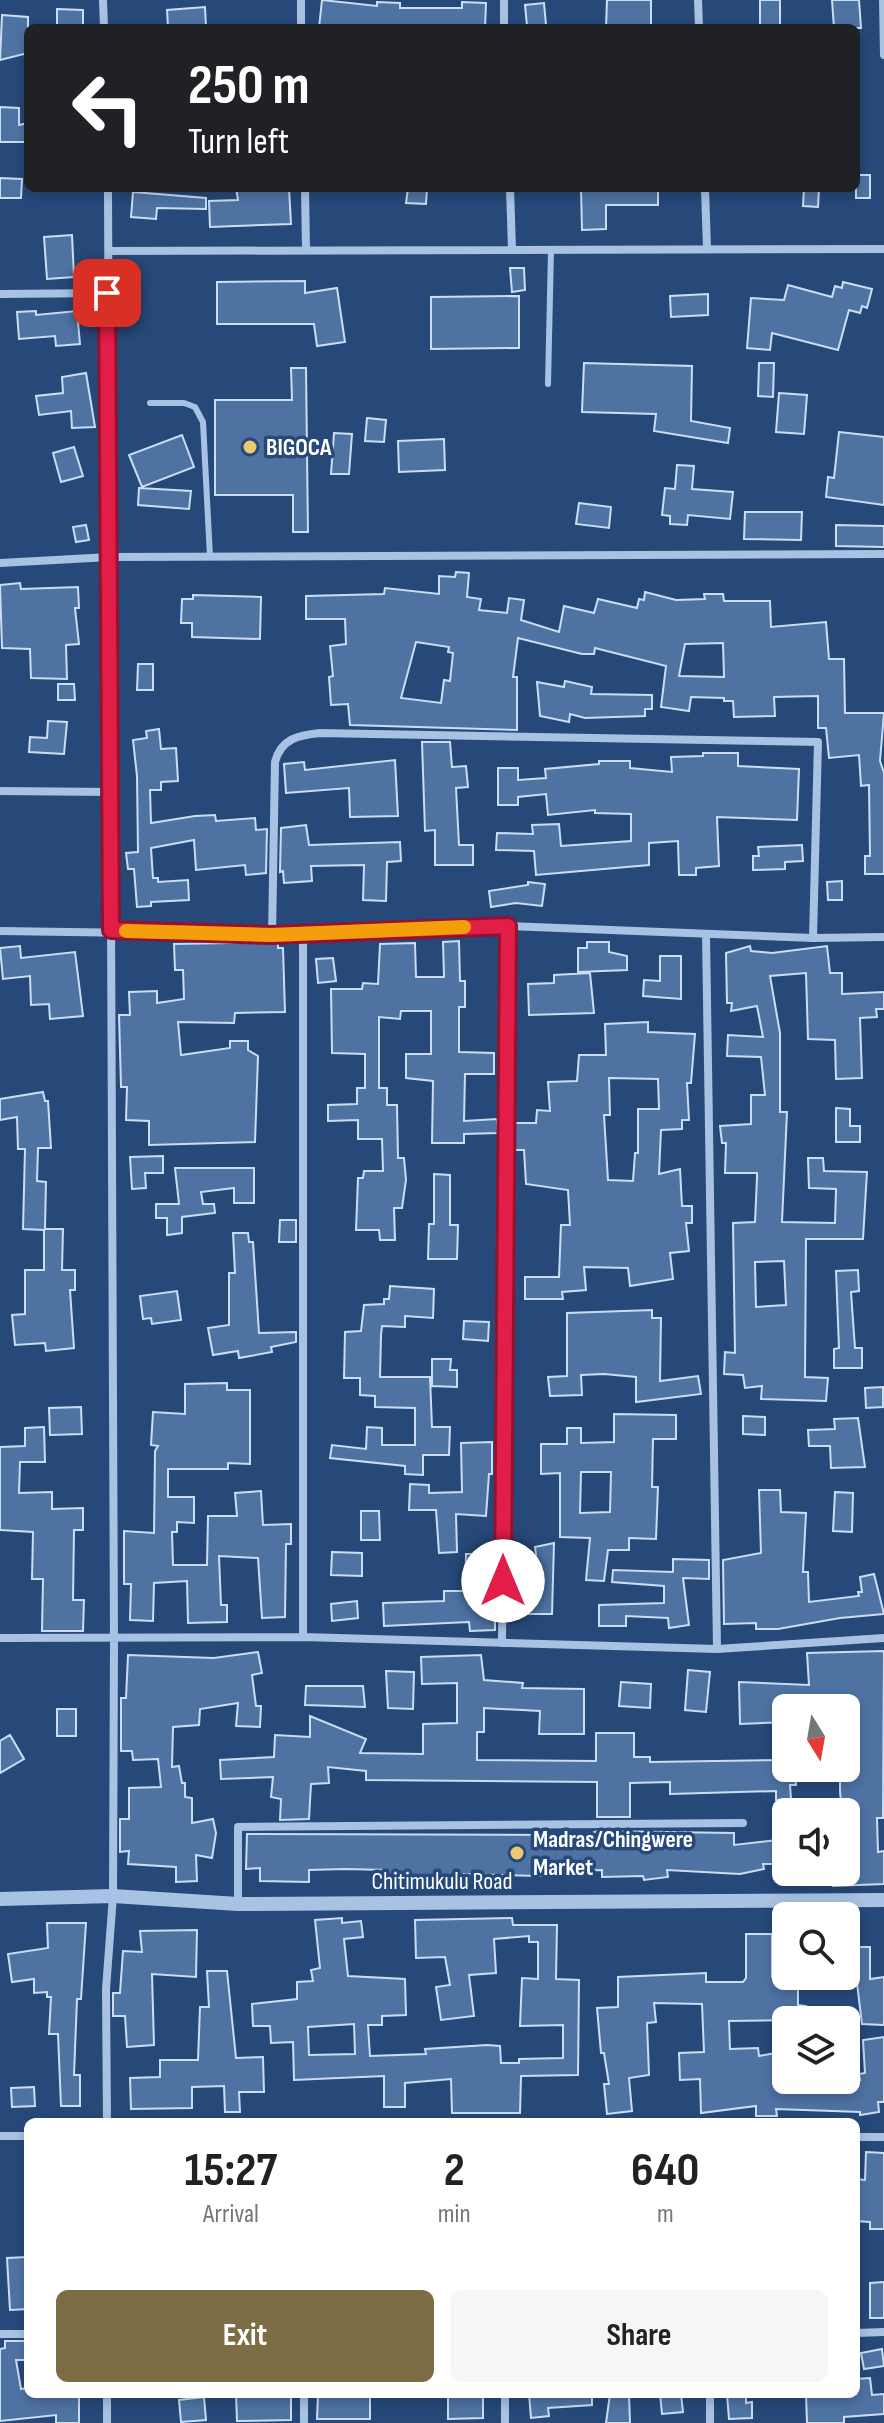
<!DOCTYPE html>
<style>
body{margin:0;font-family:"Sofia Sans Condensed",sans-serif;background:#f6f6f6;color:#222;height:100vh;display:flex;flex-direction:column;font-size:30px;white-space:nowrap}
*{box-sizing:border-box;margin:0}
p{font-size:26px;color:#767676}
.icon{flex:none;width:44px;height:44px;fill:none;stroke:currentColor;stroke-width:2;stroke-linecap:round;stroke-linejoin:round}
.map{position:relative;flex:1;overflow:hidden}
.panel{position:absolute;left:24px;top:2118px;width:836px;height:280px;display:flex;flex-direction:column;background:#fff;border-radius:12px;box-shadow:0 4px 12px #0003}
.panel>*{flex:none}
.top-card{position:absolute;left:24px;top:24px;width:836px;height:168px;border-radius:12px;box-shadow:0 4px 12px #0003;background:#202124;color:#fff;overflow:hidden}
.needle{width:52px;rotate:169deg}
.fabs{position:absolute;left:772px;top:1694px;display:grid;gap:16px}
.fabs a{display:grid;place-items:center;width:88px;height:88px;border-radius:12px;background:#fff;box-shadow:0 4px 12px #0003;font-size:40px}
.pin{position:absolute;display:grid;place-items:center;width:68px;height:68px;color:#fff;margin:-34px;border-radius:16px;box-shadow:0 4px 12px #0006}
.me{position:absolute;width:88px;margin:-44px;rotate:0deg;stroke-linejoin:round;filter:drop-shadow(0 0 6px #0008)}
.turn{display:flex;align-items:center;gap:28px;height:168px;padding:0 32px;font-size:36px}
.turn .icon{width:104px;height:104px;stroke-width:2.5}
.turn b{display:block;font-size:56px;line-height:68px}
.eta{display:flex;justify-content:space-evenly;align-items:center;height:136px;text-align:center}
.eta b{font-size:48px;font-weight:700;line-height:56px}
.primary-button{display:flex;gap:16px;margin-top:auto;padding:16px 32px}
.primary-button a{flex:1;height:92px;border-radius:12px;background:#7d6d44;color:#fff;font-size:32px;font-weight:700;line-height:92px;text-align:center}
.primary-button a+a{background:#f6f6f6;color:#222}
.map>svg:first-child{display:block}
.building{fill:#4e73a3;stroke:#cbddf3;stroke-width:2;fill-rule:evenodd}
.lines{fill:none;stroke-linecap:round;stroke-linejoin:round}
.service{stroke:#a8c2e4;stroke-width:6}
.minor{stroke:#a8c2e4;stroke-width:8}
.tertiary{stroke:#a8c2e4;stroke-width:14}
.route-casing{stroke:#92132f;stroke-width:20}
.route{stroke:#e11d48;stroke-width:14}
.slow{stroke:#f59e0b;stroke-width:14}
.poi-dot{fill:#ecc96e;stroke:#264979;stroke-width:3}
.labels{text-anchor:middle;stroke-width:7;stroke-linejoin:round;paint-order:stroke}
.poi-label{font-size:24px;font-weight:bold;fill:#fff;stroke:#264979;text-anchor:start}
.street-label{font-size:24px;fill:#fff;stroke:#264979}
</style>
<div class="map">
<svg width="884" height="2423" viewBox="0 0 884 2423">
<rect width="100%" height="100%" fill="#264979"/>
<path class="building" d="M322 0 377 6V2L400 3V8H462V2L486 3 485 28 423 25 424 28H319Z
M607 0H651V28H606Z
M760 0H780V28H760Z
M832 0H859L861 28H834Z
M544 3 546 25 527 26 525 5Z
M205 7 206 27 168 28 167 10Z
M57 9 83 10V28H57Z
M2 15 28 17V53L0 60Z
M0 107 19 108V125L28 123V142H0Z
M856 175H870V198H856Z
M0 178 22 179 21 198H0Z
M236 188H289L291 224 210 227 209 201 238 200Z
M408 188H427L426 204 406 203Z
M581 188H658V205H606V229L582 230Z
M804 188H819L818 207 803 206Z
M133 192 206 198V209L157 208 156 219 131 217Z
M72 235 74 277 47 279 44 237Z
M510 268H524L525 290 512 292Z
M305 281V293L337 288 345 342 317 346 314 324H217V282Z
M843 282 872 289 867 308 862 306 860 313 849 310 838 350 772 333 770 350 747 348 751 298 784 300 788 285 832 297 835 286 842 288Z
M708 294V315L671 317 670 296Z
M519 296V348L431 349V297Z
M36 311V315L77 311 80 344 56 346 55 336 19 339 17 312Z
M584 363 692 366 691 421 730 428 728 443 654 431 656 414 582 412Z
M759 363H774L773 397 758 396Z
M291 368H306L308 532H293V495H215V400H292Z
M86 373 95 427 72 428 71 411 39 415 36 396 63 393 62 377Z
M779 393 807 395 804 434 776 432Z
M367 418 386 420 384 442 365 441Z
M839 432 884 437V505L826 497 828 477 834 478Z
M334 433 352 434 349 474H331Z
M182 435 194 467 142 487 129 455Z
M444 439 445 470 399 472 398 441Z
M74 447 83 476 61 482 53 453Z
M677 465 694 466 692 489 733 492 730 519 688 515 687 525 670 524V516L662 515 665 488 675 489Z
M139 488 191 491 189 509 138 505Z
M579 503 611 507 609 528 576 524Z
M745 512H802L801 540 744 539Z
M86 525 89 540 76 542 73 527Z
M836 525 884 526V547L836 546Z
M456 572 469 573 467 597 481 599 479 610 507 613 509 598 524 600 521 620 559 632 564 606 594 613 598 599 637 608 639 599 644 600 645 592 676 600 705 599 704 594H723L724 601H770L771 627 826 622 829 659H844L845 713H884L880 761 884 773V874H865V856H870L869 785 861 786 859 755 829 758 826 728H818V696L774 697 775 716 734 717 733 701H724V698L691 697 689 711 661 707 666 666 595 648 594 654H582L518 638 513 677H517V730L350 725 348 704 331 705 329 677 333 676 330 646 346 644 345 619H306V596L384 594 385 588 439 594V576L455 577ZM416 642 449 647 448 652 453 653 450 681 444 680 441 703 401 698ZM723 643 724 677 679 676 685 644Z
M20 583 21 589 78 587 79 608H75L79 644 66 645 67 679 31 678 30 649 2 648 0 585Z
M193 595 261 597 260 639 192 637V623H181L182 599H193Z
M138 664H153V690H137Z
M565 681 592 687 591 694 652 695V709H645V716L585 718 570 714 569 722 540 716 537 682 564 687Z
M58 684H74L75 700H58Z
M48 721 67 722 64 754 29 752 30 737 47 738Z
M159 729 161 749 176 748 178 781 161 782V790H150L151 823 195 816 215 815 216 821 255 818 256 830 267 829 266 873 246 875 245 865 196 870 194 840 151 848 153 878H158V882L188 880 189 900 151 902V906L137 907 134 869H128L126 853 138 852 137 776 133 740 147 738 146 731Z
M422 742H450L452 767 466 766 468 787 456 788 459 845H473V865H435V830L425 831Z
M703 753H738V766L799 769 797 820 717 817 719 866 696 868V875H679L678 841 649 843V865L536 875 534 851 496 850 497 833 533 834 532 825 559 824 561 846 631 841V814L595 813V810L548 815 546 794 518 797V805H498V768H518V780L546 778 545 769 599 764V761H630V768L672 772 671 757 703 756Z
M395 760 398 816 350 817 349 788 286 793 284 764 304 762 305 770Z
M306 825 309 845 400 842 401 861 387 862 386 901 363 900 364 865 311 866 312 881 284 883 283 871 280 872 281 828Z
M802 845 803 861 785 862V869L753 870V856H759L758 847Z
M842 881V900H828L827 882Z
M528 882 545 884 542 906 516 903 491 907 489 891 528 885Z
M459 941 460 981H465V1007H459V1052L494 1053V1074H465L464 1121 497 1119 498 1133 464 1134V1143H432L433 1081 406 1078V1054H431V1011H401L400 1019 379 1017V1088H387V1105H397L398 1158H404L406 1180 402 1208H394L395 1240H380L379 1230H356L358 1178H363L364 1171H383L382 1139H358V1120L328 1121V1105L357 1104V1088H365V1054L332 1053 331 989H362L363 983 378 984 380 944 415 943 416 977H444L443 942Z
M278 942V948H283L285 1012 235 1013 234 1023 178 1022 181 1055 230 1048V1041H248V1050L258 1056 255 1142 149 1145V1121L126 1120 127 1087H121L119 1015H130L129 992 157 991V1003L184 999 183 970H175L174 944Z
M587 942H609V952L627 956V970L578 972V948H587Z
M20 946 21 958 75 952 83 1016 50 1019 49 1004 31 1005 30 976 3 979 0 948Z
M750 946 751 951 772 953 827 946 830 973H842V994L884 992V1009H876L877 1017 860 1018 862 1078 836 1079 835 1040 808 1039 806 973 770 976 780 1033V1112H787L782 1222 835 1223 836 1189 809 1188 808 1158H823L824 1171 867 1172 863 1239H806L805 1377 828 1378 826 1401 761 1399 762 1386 745 1388 743 1375 724 1374 725 1352 735 1353 733 1223 755 1222 757 1177V1173H725L726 1143H722L720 1126 751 1124V1095H765L761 1057 727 1056 728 1035 763 1037 757 1006 731 1011 732 1003H727L726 953ZM784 1261 786 1305 756 1307 755 1262Z
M660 956H681V999L643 996 644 980 660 981Z
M333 958 336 981 318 983 316 959Z
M590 973 594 1013 529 1015 528 984 554 983V975Z
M648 1022V1032L695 1034 691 1083H687L689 1120H682V1129L661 1130 659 1174 680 1169 682 1206H692V1223H686L689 1251 670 1253 673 1279 630 1286 628 1268 584 1267 586 1290 562 1292 563 1299H525V1277H559L561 1225H570L568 1190 526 1184 524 1150H513L514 1123H536L537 1110 550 1111 548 1082 577 1081 579 1055H606L605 1024ZM609 1078 658 1079 659 1109H638V1153H635L633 1181 608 1180 604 1115H610Z
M43 1092 45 1101H48L51 1148H38L37 1181 46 1182 45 1229H63L62 1270H75V1290H70L74 1348 46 1351 45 1343 15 1345 12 1315 25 1314V1270H44V1230L23 1229 25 1149H18L17 1117 0 1120V1099Z
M836 1108 850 1109V1126H860V1142H836Z
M163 1156V1173H145L146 1188 132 1189 130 1157Z
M175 1168H254V1203H234V1188L201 1192 203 1204H214L215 1213 182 1217V1233L167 1235V1218H156V1204H179Z
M434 1174 450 1175V1225H458L457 1259H428L429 1224H434Z
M280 1220H296V1242H279Z
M233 1233H248L249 1242H253L259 1333 296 1332V1342L271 1347 272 1352 239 1358 238 1351 213 1355 208 1328 229 1325V1273H235Z
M858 1270 859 1291 851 1292 855 1348H862V1368H834V1349L839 1348 836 1271Z
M390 1286 434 1289 433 1318 405 1316V1327L382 1326 381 1335 380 1377H430L432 1427H450L449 1455H423V1475L405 1474V1466L330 1458 332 1445 366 1449 367 1427 382 1428V1445H415V1408L375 1407V1396L360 1395V1378H344L345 1332 361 1331 364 1305 384 1304V1299H389Z
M177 1291 181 1320 152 1324 151 1318 143 1319 140 1296Z
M652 1310V1318H661L660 1381 698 1376 701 1394 636 1402V1377L604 1374 581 1375 582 1395 550 1396 548 1377 567 1376V1313Z
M464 1321 489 1322 488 1341 463 1339Z
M432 1359H451L450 1370H457V1387L432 1386Z
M227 1383V1390H250V1464L228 1463V1469H168V1497H194V1523L177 1522V1532H172L173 1565H207L208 1516H237L235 1493 261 1491 263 1525 291 1524V1544H286L285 1617 262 1618 258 1558 219 1556 221 1605H227V1622L188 1623 187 1581 154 1583 153 1621 130 1620 131 1584H124V1531L154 1533 155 1451 158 1446 151 1445 153 1412 185 1414V1384Z
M883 1387V1407L866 1408 865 1388Z
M81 1407 82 1434 50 1435 49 1408Z
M614 1414 676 1415V1439H653L652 1487H658L656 1539 629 1538V1550H608L604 1581 586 1580 590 1538 560 1537V1473L541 1474V1444H567V1428H581V1443L614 1442ZM581 1472H611L610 1512 580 1513Z
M743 1416 765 1417V1435L743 1434Z
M858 1418 865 1467 831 1468 830 1446H809L808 1430 835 1429 834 1419Z
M44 1427 45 1462H20L19 1493 52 1492V1509L83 1508V1530H74L73 1600H84L83 1631H42L43 1579H32L33 1532 0 1530V1447L25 1446V1428Z
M492 1442V1474H489L486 1516 456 1514 457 1552 439 1553 436 1510H409L410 1484 429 1485V1493L462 1492 461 1443Z
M759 1490H780L781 1512 806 1513 803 1572H808L809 1602 859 1596 858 1592H862L860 1577 874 1574 884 1614 840 1618 778 1629H756V1623L724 1624 723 1560 761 1553Z
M835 1492 853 1493 852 1532 833 1531Z
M361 1511H379L380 1540H361Z
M554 1543 552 1614H513L511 1601 522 1599 526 1555H536L535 1547Z
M332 1552 362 1553V1576L331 1575Z
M466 1554H488L484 1617H495V1630L470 1631 469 1622 384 1626 383 1603 444 1601V1591H465Z
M673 1559 709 1560V1579L683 1578 689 1625 669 1628 668 1618 626 1616V1626H599V1605L664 1603V1586L612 1582 613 1570 673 1572Z
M357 1601 358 1618 332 1621 331 1604Z
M884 1651 883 1818H877L878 1852 884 1851V1884L833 1886V1872H846L849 1820 846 1812H842L840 1791V1775L846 1774V1708L786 1707V1722L740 1724 739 1682 809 1685 807 1653Z
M258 1652 262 1673 252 1675 256 1706H261L260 1727 236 1726 238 1703 200 1709 199 1725 173 1727 172 1767 179 1766 182 1783H185V1797L192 1798V1823L213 1819 216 1833 212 1858 196 1855 197 1881 176 1882V1867L128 1864 129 1851 120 1852V1819H129V1788L161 1787 158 1759 133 1760 132 1751H121V1698H126L128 1655 214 1658Z
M481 1655 484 1680 523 1683 522 1688 584 1689V1734H539L540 1711 484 1708V1732H477V1760L596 1761V1733H634V1757H650V1762L786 1760V1768H795L796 1785H790L791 1799 776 1800V1791L670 1794V1782L630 1783V1817H597V1782L366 1780V1771L328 1767 329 1783 311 1784 309 1819 280 1820 281 1799 271 1797 273 1777 221 1779 220 1760 274 1757 275 1735 310 1737V1716L366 1739 360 1753 423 1754V1724L457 1723V1683L422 1684 421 1657Z
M688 1670 710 1672 706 1712 685 1710Z
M386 1671 414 1672 413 1709 388 1708Z
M621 1682 651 1684 650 1708 619 1706Z
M306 1686H363L365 1707 305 1705Z
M57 1709H76V1736H57Z
M10 1735 24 1759 0 1773V1741Z
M597 1831 734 1833V1845L786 1839V1864H763L764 1869 740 1874 667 1870 668 1877 644 1880 643 1876 602 1877V1870L541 1872V1876L464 1874V1883L387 1882 386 1870 345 1869 309 1870V1882L260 1881V1868L246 1869 247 1834 553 1835H588Z
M342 1918V1923L361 1921 363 1937 344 1939 348 1976 405 1979 406 2015 382 2016V2025H368L370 2056 426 2054 425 2049 487 2045 500 2046 501 2063H519V2059L563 2058V2025L520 2026 522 1978 538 1979V1942H529V1936L494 1939 496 1973 469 1975 474 2016 441 2020 436 1987 450 1985 445 1957 416 1958 415 1920 512 1918 513 1925H557L556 1979 579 1980 578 2075 521 2076 520 2113H452L451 2079 405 2083V2107H384V2076L294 2080 293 2042 271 2043 270 2026H253L252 2004 297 1999V1982L313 1981 311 1970 320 1968 315 1920ZM354 2024 355 2054 309 2055 308 2027Z
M47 1923H86L81 1999H77L74 2075H80V2106H61L58 2034H49L51 1997H47V1992L34 1993V1979L12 1982 8 1954 48 1948Z
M197 1930 196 1977 152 1974 154 2045 127 2047 125 2016H113V1993H120L123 1951 142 1952 140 1931Z
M746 1934H772V1977H790V1984H798V2005L806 2006 805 2020 729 2021 730 2049 758 2048 759 2056 786 2051V2080H860L859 2074 865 2073 863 2040 884 2037V2102H878L879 2112 860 2115V2112L776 2109 777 2116H756V2106L701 2113 700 2079 680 2080 679 2053 704 2052 702 2004 654 2003 656 2022 647 2023 649 2075 629 2078 632 2111 607 2114 604 2084H609L604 2053H601L597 2008 618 2007V1977L706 1973V1982H743L746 1978Z
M855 1947H870V1979L884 1977V2025L862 2024 855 1967 846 1968V1951Z
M207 1971H227L236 2058 263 2057 264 2092H239L240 2112H225L224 2086 192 2087V2108L131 2109 130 2078 160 2077V2060H198L200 2007H209Z
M34 2087 35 2106 12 2107 11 2088Z
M866 2152 884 2153V2229H870V2222L856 2221V2179L865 2180Z
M27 2257 28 2309 10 2310 7 2258Z
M884 2282V2318H870V2283Z
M5 2341H28V2360H16L21 2389 28 2388V2394H79V2423H56V2415L0 2421V2349L5 2348Z
M882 2349 884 2366 864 2369 861 2353Z
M870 2378 872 2395 884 2394V2414L844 2417V2423H807L806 2394H856V2379Z
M236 2394 291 2396V2420L237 2421Z
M476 2394H483V2418L448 2419V2395Z
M529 2394H592V2405L548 2408 549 2416 531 2418Z
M610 2394H629L630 2423H606Z
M660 2394H681L683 2412 662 2414Z
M727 2394H746V2403L752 2402V2418L729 2419Z
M318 2395H370V2419H317Z
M204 2397 206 2420 181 2422 179 2400Z"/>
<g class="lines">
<path class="service" d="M548 384 551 250
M150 403H184L195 407 203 422 210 557"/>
<path class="minor" d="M103 0 104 28
M301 0V28
M504 0V28
M698 0 699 28
M883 0 884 55
M305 188 306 250
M510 188 512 250
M705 188 707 249
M110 251 884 249
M0 294 107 293
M0 563 110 557 884 554
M0 791 111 792
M0 931 272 935 508 926 813 938 884 937
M303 932V1637
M706 934 717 1649
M272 935 275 762C281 739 298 735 320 733L818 742 813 938
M0 1638 303 1637 717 1649 884 1638
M502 1643 508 926
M238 1904V1827L743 1823
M107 2122 106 1989 113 1896 114 1640 108 188
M0 2136H28
M856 2137H884
M856 2333 884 2332
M0 2334H28
M107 2394V2423
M304 2394V2423
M505 2394V2423
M710 2423V2394"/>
<path class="tertiary" d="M0 1899 113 1896 238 1904 884 1900"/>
</g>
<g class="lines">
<g class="route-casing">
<path id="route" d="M107 293 111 930 272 935 508 926 503 1581"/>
</g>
<use href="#route" class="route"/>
<path class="slow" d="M126 931 272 935 464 927"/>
</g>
<g class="poi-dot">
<circle cx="250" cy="447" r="8"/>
<circle cx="517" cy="1853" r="8"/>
</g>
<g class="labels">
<g class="poi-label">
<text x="266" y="455">BIGOCA</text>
<text x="533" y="1847">Madras/Chingwere<tspan x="533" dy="28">Market</tspan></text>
</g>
<g class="street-label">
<text x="442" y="1889">Chitimukulu Road</text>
</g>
</g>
</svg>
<div class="fabs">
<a><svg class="needle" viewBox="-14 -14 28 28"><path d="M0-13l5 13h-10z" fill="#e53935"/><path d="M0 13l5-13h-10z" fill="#767676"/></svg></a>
<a><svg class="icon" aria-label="sound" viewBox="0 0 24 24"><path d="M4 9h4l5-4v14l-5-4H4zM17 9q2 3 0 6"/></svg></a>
<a><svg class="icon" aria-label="search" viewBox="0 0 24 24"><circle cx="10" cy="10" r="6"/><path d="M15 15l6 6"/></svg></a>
<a><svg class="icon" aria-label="layers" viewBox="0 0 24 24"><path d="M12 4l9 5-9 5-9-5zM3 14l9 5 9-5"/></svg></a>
</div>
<div class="pin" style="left:107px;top:293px;background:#d93025"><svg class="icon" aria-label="arrive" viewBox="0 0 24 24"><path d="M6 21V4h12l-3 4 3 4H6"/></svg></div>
<svg class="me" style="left:503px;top:1581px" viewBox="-20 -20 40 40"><circle r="19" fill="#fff"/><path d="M0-13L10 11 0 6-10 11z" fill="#e11d48"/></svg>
<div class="top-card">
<div class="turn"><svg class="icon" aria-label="left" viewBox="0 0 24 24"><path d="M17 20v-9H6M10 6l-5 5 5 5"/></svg><div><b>250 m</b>Turn left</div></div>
</div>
<section class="panel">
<div class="eta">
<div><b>15:27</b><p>Arrival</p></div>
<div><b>2</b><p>min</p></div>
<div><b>640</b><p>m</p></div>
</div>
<div class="primary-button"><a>Exit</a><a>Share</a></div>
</section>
</div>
